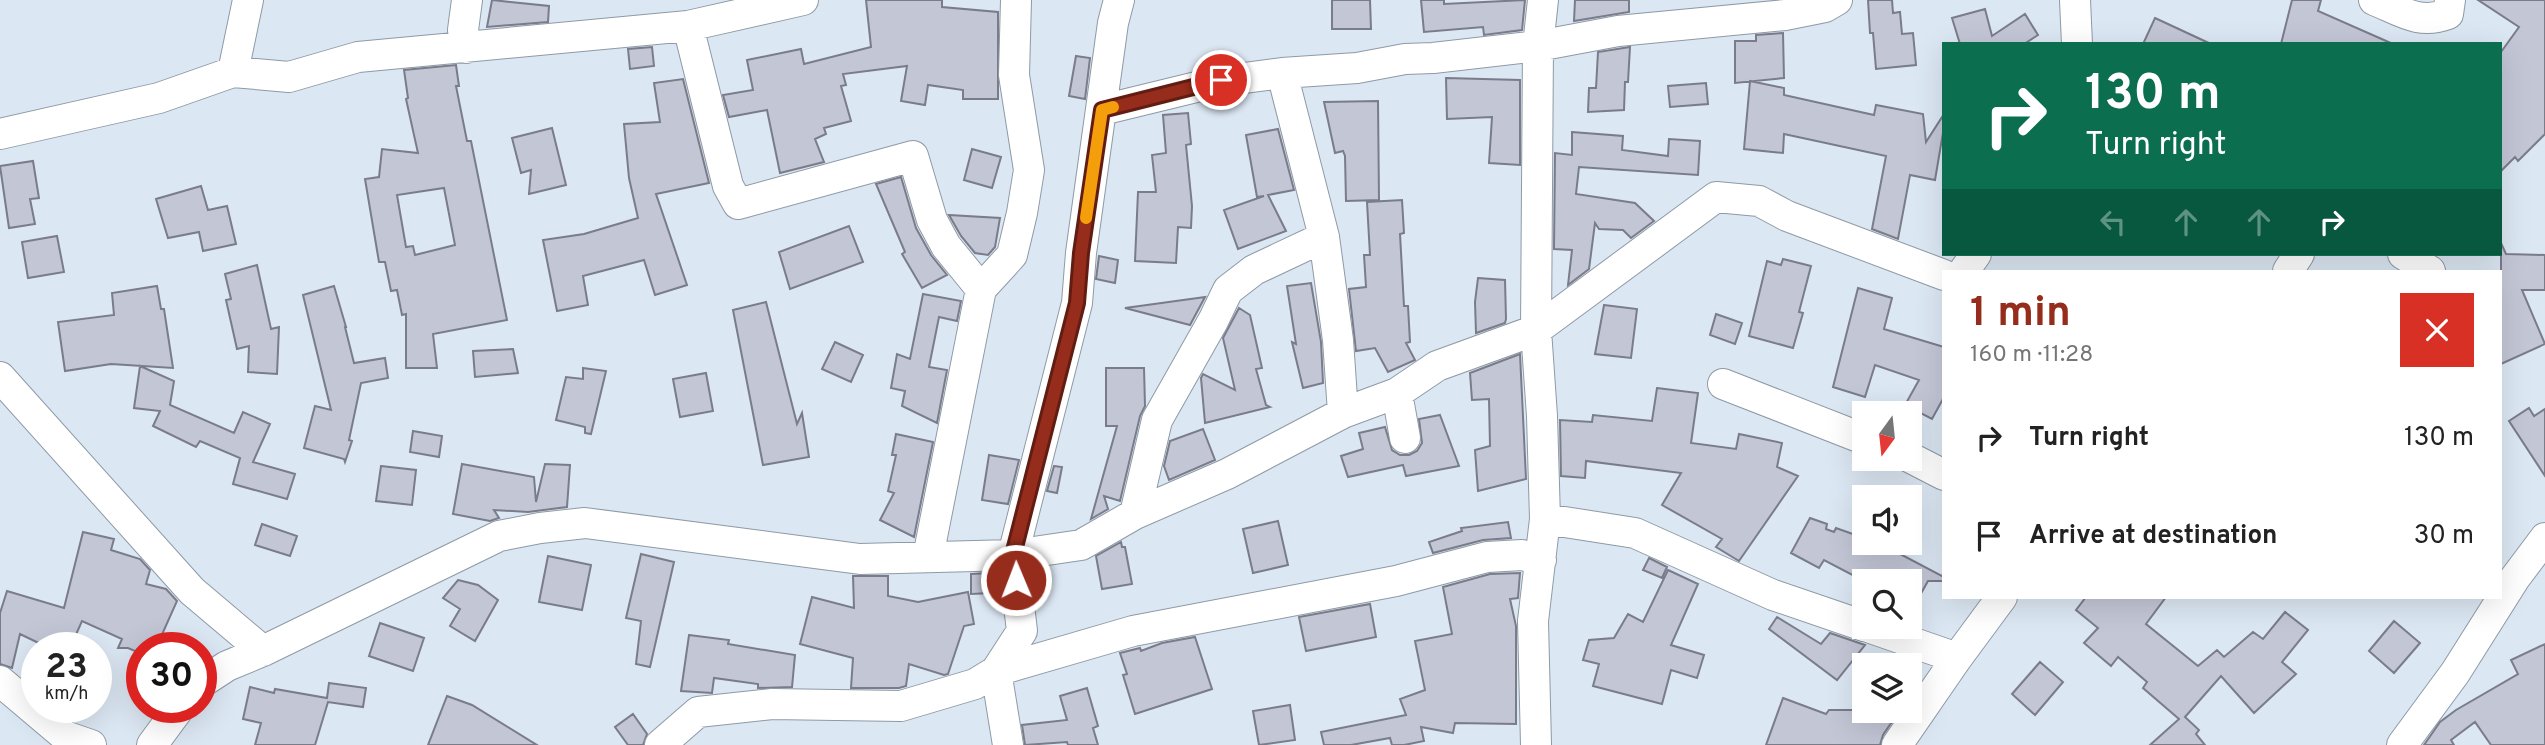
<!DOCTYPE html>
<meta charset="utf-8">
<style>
body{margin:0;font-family:Overpass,sans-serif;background:#f6f6f6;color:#222;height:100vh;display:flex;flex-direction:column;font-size:26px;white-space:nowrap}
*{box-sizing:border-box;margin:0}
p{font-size:23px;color:#767676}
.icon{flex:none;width:38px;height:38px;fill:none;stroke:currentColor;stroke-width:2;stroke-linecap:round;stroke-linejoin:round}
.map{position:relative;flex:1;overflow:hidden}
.side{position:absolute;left:1942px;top:270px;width:560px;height:329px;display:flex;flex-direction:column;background:#fff;border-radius:0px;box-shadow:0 7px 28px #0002}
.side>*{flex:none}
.top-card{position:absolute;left:1942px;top:42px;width:560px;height:214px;border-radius:0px;box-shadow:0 7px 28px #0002;background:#0b6e4f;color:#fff;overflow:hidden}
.needle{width:46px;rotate:195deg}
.fabs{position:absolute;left:1852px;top:401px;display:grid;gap:14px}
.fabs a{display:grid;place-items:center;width:70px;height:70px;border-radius:0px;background:#fff;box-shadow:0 7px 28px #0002;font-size:35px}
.speed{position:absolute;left:21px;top:632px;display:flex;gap:14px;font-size:35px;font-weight:700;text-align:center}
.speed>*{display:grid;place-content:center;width:91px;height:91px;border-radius:50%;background:#fff;box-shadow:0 7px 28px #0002;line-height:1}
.speed small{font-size:18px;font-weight:400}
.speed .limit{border:10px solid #d22;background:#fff;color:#111}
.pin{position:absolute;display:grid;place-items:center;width:60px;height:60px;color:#fff;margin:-30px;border:4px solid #fff;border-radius:50%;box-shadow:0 2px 7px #0007}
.me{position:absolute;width:77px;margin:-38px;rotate:359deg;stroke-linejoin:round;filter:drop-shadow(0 0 5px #0008)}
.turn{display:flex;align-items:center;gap:24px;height:147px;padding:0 28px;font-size:32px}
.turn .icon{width:91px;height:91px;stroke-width:2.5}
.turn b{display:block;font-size:49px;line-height:60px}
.lanes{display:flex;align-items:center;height:66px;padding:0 28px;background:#0003;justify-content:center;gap:35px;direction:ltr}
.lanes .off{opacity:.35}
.round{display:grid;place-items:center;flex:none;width:74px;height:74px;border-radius:0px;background:#f6f6f6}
.overview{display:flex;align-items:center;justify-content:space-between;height:119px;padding:0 28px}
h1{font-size:42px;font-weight:700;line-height:52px;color:#962c1b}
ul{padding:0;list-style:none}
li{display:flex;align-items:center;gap:21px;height:98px;padding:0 28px}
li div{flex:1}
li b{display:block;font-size:26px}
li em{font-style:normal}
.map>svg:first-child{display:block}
.building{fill:#c3c6d5;stroke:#7a7c8a;stroke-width:2;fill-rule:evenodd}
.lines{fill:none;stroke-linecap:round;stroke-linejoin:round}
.street-casing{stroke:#8e9aa5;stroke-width:32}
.street{stroke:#fff;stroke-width:30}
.route-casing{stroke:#621d12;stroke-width:18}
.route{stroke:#962c1b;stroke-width:12}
.slow{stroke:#f59e0b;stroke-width:12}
</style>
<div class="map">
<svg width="2545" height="745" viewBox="0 0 2545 745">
<rect width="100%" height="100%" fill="#dbe7f3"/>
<path class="building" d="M492 0 549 6 548 22 487 27Z
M866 0H942V7L998 12V99H963V90L928 85 925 105 901 101 907 66 843 74 846 85 841 86 851 121 824 128 826 134 815 139 824 162 780 173 767 110 729 117 723 95 753 90 747 60 801 49 804 64 871 47Z
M1332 0H1370L1371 29H1332Z
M1421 0H1444V4L1525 0 1522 30 1484 35 1483 27 1424 32Z
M1575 0H1629V12L1574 21Z
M1868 0H1892L1893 13 1900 12 1902 34 1913 33 1916 65 1876 69 1873 33H1870Z
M2292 0H2321L2318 11 2393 44H2281Z
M2478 0H2545V134L2518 161 2515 157 2501 171V52L2519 27Z
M1985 9 1992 36 2025 14 2038 35 2024 44H1960L1952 18Z
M2155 18 2211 44H2143Z
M1783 33 1784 78 1735 83V41H1756V35Z
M652 47 654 66 630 69 628 49Z
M1630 47 1628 82H1625L1624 110 1588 112 1589 88H1596L1598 52Z
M1076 56 1090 58 1085 99 1069 96Z
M456 65 459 86H456L467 141H471L507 320 433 334 437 368H406V314L402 315 397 290 391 291 385 262H379L365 179 379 177 382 149 418 153 406 99 408 98 404 70ZM444 188 455 245 415 255 413 246 406 247 397 195Z
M1446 78 1520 80V165L1489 163 1492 117 1447 119Z
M683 79 709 183 656 194 687 285 655 295 644 260 583 276 588 305 557 311 543 240 584 234 638 218 629 178 624 124 660 122 654 83Z
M1750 81 1784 88V95L1874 115 1876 105 1923 114 1926 142 1944 114V127L1935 180 1910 175 1898 239 1872 229 1886 156 1784 134 1783 153 1744 149Z
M1706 83 1708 104 1670 107 1668 86Z
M1378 101 1379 200 1346 201 1345 156 1343 151 1335 153 1324 102Z
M1188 113 1191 144 1186 145 1192 206 1191 228 1178 227 1176 263 1135 261 1138 192H1156L1152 155 1166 153 1163 115Z
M552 128 566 185 529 194 531 170 521 173 512 138Z
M1278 129 1294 190 1268 195 1286 231 1238 249 1224 210 1264 196 1257 197 1246 135Z
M1572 132 1623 136 1622 150 1668 156 1669 139 1700 141 1698 175 1579 167 1576 194 1635 203 1654 221 1631 238 1623 230 1599 229 1595 223 1589 269 1568 285 1572 250 1554 249 1555 153 1572 155Z
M972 149 1001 157 992 188 964 180Z
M33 161 39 198 30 199 35 224 9 228 0 166Z
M901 177 916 228 931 255 947 275 922 288 902 254 905 252 876 184Z
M201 186 208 210 227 206 236 244 203 251 199 232 168 238 156 199Z
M1402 200 1404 233 1400 234 1404 306H1408L1410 342 1406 343 1415 360 1388 372 1375 348 1356 351 1349 289 1366 287 1364 255H1370L1367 202Z
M949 215 1000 218 995 247 988 255 975 253 961 236Z
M849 226 863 262 790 289 779 252Z
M57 236 64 272 28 278 22 242Z
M2501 243 2506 254 2545 255V290H2522L2545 344 2501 364Z
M1099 256 1118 260 1115 283 1096 279Z
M1783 259 1811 266 1799 312 1803 313 1793 348 1749 336 1767 261 1781 265Z
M257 265 271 329 279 327 277 374 248 372 249 346 237 349 226 300 231 299 225 274Z
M1478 278 1505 280 1506 319 1505 323 1476 333 1475 302Z
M1311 283 1321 342 1323 383 1303 388 1292 342 1296 344 1287 286Z
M157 286 161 309H164L173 368 111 364 65 371 58 322 114 315 112 293Z
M334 286 346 327H345L354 363 385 358 388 378 361 383 349 440 352 441 345 462 344 459 304 448 315 406 331 410 303 295Z
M1858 288 1892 298 1884 329 1944 347V397L1932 419 1905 405 1919 380 1875 365 1865 397 1833 387Z
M923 294 961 301 957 321 939 317 929 367 947 370 937 423 902 406 905 391 891 388 897 354 910 359Z
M1205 297 1190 325 1125 308Z
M766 302 797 424 802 413 809 457 763 465 733 310Z
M1604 305 1637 309 1631 358 1595 354Z
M1239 308 1250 315 1262 368 1256 369 1266 405 1270 407 1205 423 1201 378 1203 374 1235 390 1223 338Z
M1716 314 1742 323 1735 344 1710 335Z
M835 342 863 355 851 382 822 369Z
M513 349 518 373 475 377 473 351Z
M1520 354 1526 479 1478 491 1475 450 1490 446 1489 399 1472 400 1470 373Z
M140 366 174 381 170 405 234 433 243 412 270 424 253 462 295 474 287 499 233 484 240 458 200 441 196 447 153 426 160 411 134 408Z
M583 368 606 371 591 434 585 433V427L556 420 566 377 583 379Z
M1106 368H1144L1145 406 1140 416 1120 501 1104 496 1108 509 1091 519 1117 426H1106Z
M706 373 713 411 680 417 673 379Z
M1657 388 1698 393 1691 443 1736 449 1739 434 1782 443 1777 467 1798 476 1739 561 1716 547 1722 539 1662 505 1681 473 1586 461 1585 478 1561 476 1560 420 1592 422 1593 415 1652 421Z
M2529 408 2534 416 2545 409V476L2509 421Z
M1440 415 1459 466 1406 476 1403 465 1348 477 1341 456 1363 449 1359 433 1385 427 1392 450 1400 455H1409L1417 451 1422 443 1419 419Z
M1203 429 1215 460 1169 480 1164 466 1170 441Z
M413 431 442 436 439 457 410 452Z
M896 434 933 442 914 537 880 520 894 493 888 491 896 455H892Z
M989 455 1019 460 1008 504 982 500Z
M462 464 534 477 536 502 545 464 570 465 567 507 528 512 494 510 499 518 490 521 453 514Z
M381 466 416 470 412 505 376 501Z
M1054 466 1062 467 1057 493 1047 491Z
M1810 518 1827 524 1826 529 1834 532 1836 528 1864 538V542H1876L1885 546 1944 577V581H1928L1909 615V581H1864L1824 560 1819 568 1791 553Z
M1278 521 1288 565 1253 573 1243 529Z
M1508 522 1511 538 1483 540 1433 553 1429 542 1462 531 1461 528Z
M262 524 297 536 290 556 255 545Z
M83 532 114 539 111 550 140 559 150 570 146 584 166 589 177 601 156 648H142V654L128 648H118L122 639 82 621 70 648H49L20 634 12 668 0 664V613L7 591 64 608Z
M1121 542 1122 547H1125L1132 584 1102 589 1096 556Z
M641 554 674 562 650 667 636 664 641 621 626 618Z
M548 556 591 565 582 610 539 602Z
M1649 558 1667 567 1662 578 1643 570Z
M1668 570 1698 584 1671 645 1704 655 1697 678 1671 670 1662 704 1593 686 1599 664 1583 660 1589 640 1614 638 1628 614 1643 622Z
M990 573 991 593 971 594V574Z
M1520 573 1518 598 1510 599 1516 626V724L1455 723 1453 733 1421 727 1424 741 1404 745H1392L1390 738 1351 745H1324L1321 732 1406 715 1400 699 1425 690 1415 641 1452 634 1443 587 1490 574Z
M853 576H888V596L918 602 968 592 974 624 964 626 948 674 944 675 909 664 906 686 899 688H851L853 658 800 644 812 597 854 608Z
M458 580 478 585 498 600 475 641 450 626 460 609 443 598Z
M2086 597H2166L2146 624 2198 666 2217 650 2224 657 2253 632 2263 639 2285 612 2308 630 2282 662 2296 674 2254 713 2221 676 2185 717 2199 730 2196 734 2205 745H2150L2179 719 2143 688 2147 682 2118 657 2111 666 2084 643 2098 628 2076 610Z
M1370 604 1376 637 1306 651 1299 617Z
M1777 617 1821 644 1830 633 1865 645 1837 680 1769 629Z
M2394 621 2420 643 2394 673 2369 651Z
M380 623 424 638 413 671 369 656Z
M689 635 729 640 728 644 795 655 792 687 758 688V684L714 678 712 693 681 691Z
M1195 637 1212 689 1135 714 1123 675 1127 674 1120 653 1140 648 1141 651 1162 643Z
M2545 644V745H2491L2475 722 2451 740 2454 745H2424L2440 722 2456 710 2518 674 2511 660Z
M2040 662 2063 682 2035 715 2012 694Z
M329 683 366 688 363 707 328 702 315 745H255L261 723 243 719 250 687 274 693 275 689 327 698Z
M1087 688 1098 726 1093 728 1098 745H1068L1067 742 1025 745 1022 725 1067 720 1060 696Z
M447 696 472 705 537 745H428Z
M1783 698 1826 714 1829 710H1900L1883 735 1880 745H1766Z
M1290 705 1295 740 1259 745 1253 711Z
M633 714 647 734 643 745H628L615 727Z"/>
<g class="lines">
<g class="street-casing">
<path id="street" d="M2075 0 2077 44
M2374 0C2401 11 2419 25 2448 14L2450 0
M688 26 728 186 738 204 913 156 932 220 946 246 981 289 928 557
M466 48 463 30 467 0
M233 72 248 0
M1282 73 1324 237 1338 340 1343 413
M1102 110 1221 81 1282 73 1357 68 1405 59 1433 58 1538 46 1618 31 1785 15 1825 7 1837 0
M0 134 159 98 233 72 289 77 358 57 688 26 803 0
M2403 254 2430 271
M1964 271 1976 254
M2288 271 2299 254
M981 289 1012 255 1022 213 1029 170 1014 75 1016 0
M0 377 192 591 263 651
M1723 384 1864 439
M1397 393 1405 438
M1909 457 1944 475
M1135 514 1157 420 1213 321 1228 290 1254 270 1324 237
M1545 519 1635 533 1773 595 1864 626
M1865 626 1957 658
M0 681 65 736 91 745
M201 683 227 666 263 651 499 536 540 528 585 523 860 559 1013 555 1081 545 1135 514 1227 474 1343 413 1397 393 1437 366 1536 330 1716 197 1759 201 1787 216 1944 275
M152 745 180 707
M660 745 698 712 772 704 901 706 975 684 996 671 1133 631 1396 581 1487 557 1522 555 1541 560
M1008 745 996 671 1022 631 1013 555 1077 303 1081 253 1113 23 1119 0
M1536 745 1533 621 1545 519 1542 416 1536 330 1538 46 1543 0
M1897 745 1957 658 2002 597
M2402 745 2455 673 2515 578 2545 538"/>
</g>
<use href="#street" class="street"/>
</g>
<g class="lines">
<g class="route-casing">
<path id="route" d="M1016 580 1013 555 1077 303 1081 253 1102 110 1221 80"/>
</g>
<use href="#route" class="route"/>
<path class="slow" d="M1086 218 1102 110 1113 107"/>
</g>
</svg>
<div class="fabs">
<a><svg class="needle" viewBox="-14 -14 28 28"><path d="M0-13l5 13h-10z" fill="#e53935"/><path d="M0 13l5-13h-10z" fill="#767676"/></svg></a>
<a><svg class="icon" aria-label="sound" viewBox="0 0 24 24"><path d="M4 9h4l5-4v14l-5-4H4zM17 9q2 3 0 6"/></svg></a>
<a><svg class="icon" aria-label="search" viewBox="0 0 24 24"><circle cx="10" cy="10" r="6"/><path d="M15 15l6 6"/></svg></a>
<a><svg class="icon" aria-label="layers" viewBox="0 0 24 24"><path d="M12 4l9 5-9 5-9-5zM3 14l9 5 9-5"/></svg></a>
</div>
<div class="speed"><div>23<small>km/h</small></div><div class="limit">30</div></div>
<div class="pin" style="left:1221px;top:80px;background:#d93025"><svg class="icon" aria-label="arrive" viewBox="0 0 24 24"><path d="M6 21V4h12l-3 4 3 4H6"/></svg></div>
<svg class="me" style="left:1016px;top:580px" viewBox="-20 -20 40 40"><circle r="17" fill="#962c1b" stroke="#fff" stroke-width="3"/><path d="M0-11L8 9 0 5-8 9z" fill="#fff"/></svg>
<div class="top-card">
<div class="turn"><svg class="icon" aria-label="right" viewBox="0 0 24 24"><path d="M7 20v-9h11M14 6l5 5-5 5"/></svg><div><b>130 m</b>Turn right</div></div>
<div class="lanes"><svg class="icon off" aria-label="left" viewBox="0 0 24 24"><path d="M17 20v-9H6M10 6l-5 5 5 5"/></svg><svg class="icon off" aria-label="ahead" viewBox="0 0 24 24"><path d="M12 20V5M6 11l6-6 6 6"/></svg><svg class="icon off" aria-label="ahead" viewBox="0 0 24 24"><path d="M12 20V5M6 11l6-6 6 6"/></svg><svg class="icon" aria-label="right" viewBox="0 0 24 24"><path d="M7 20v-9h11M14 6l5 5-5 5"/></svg></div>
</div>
<section class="side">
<div class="overview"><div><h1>1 min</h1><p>160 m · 11:28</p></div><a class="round" style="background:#d93025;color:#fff"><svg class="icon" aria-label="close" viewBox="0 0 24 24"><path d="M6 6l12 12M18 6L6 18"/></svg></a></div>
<ul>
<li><svg class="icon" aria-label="right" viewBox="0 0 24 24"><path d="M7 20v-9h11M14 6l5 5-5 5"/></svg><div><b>Turn right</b></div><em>130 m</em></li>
<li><svg class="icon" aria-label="arrive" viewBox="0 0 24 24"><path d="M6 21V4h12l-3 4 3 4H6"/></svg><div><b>Arrive at destination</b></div><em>30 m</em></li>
</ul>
</section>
</div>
